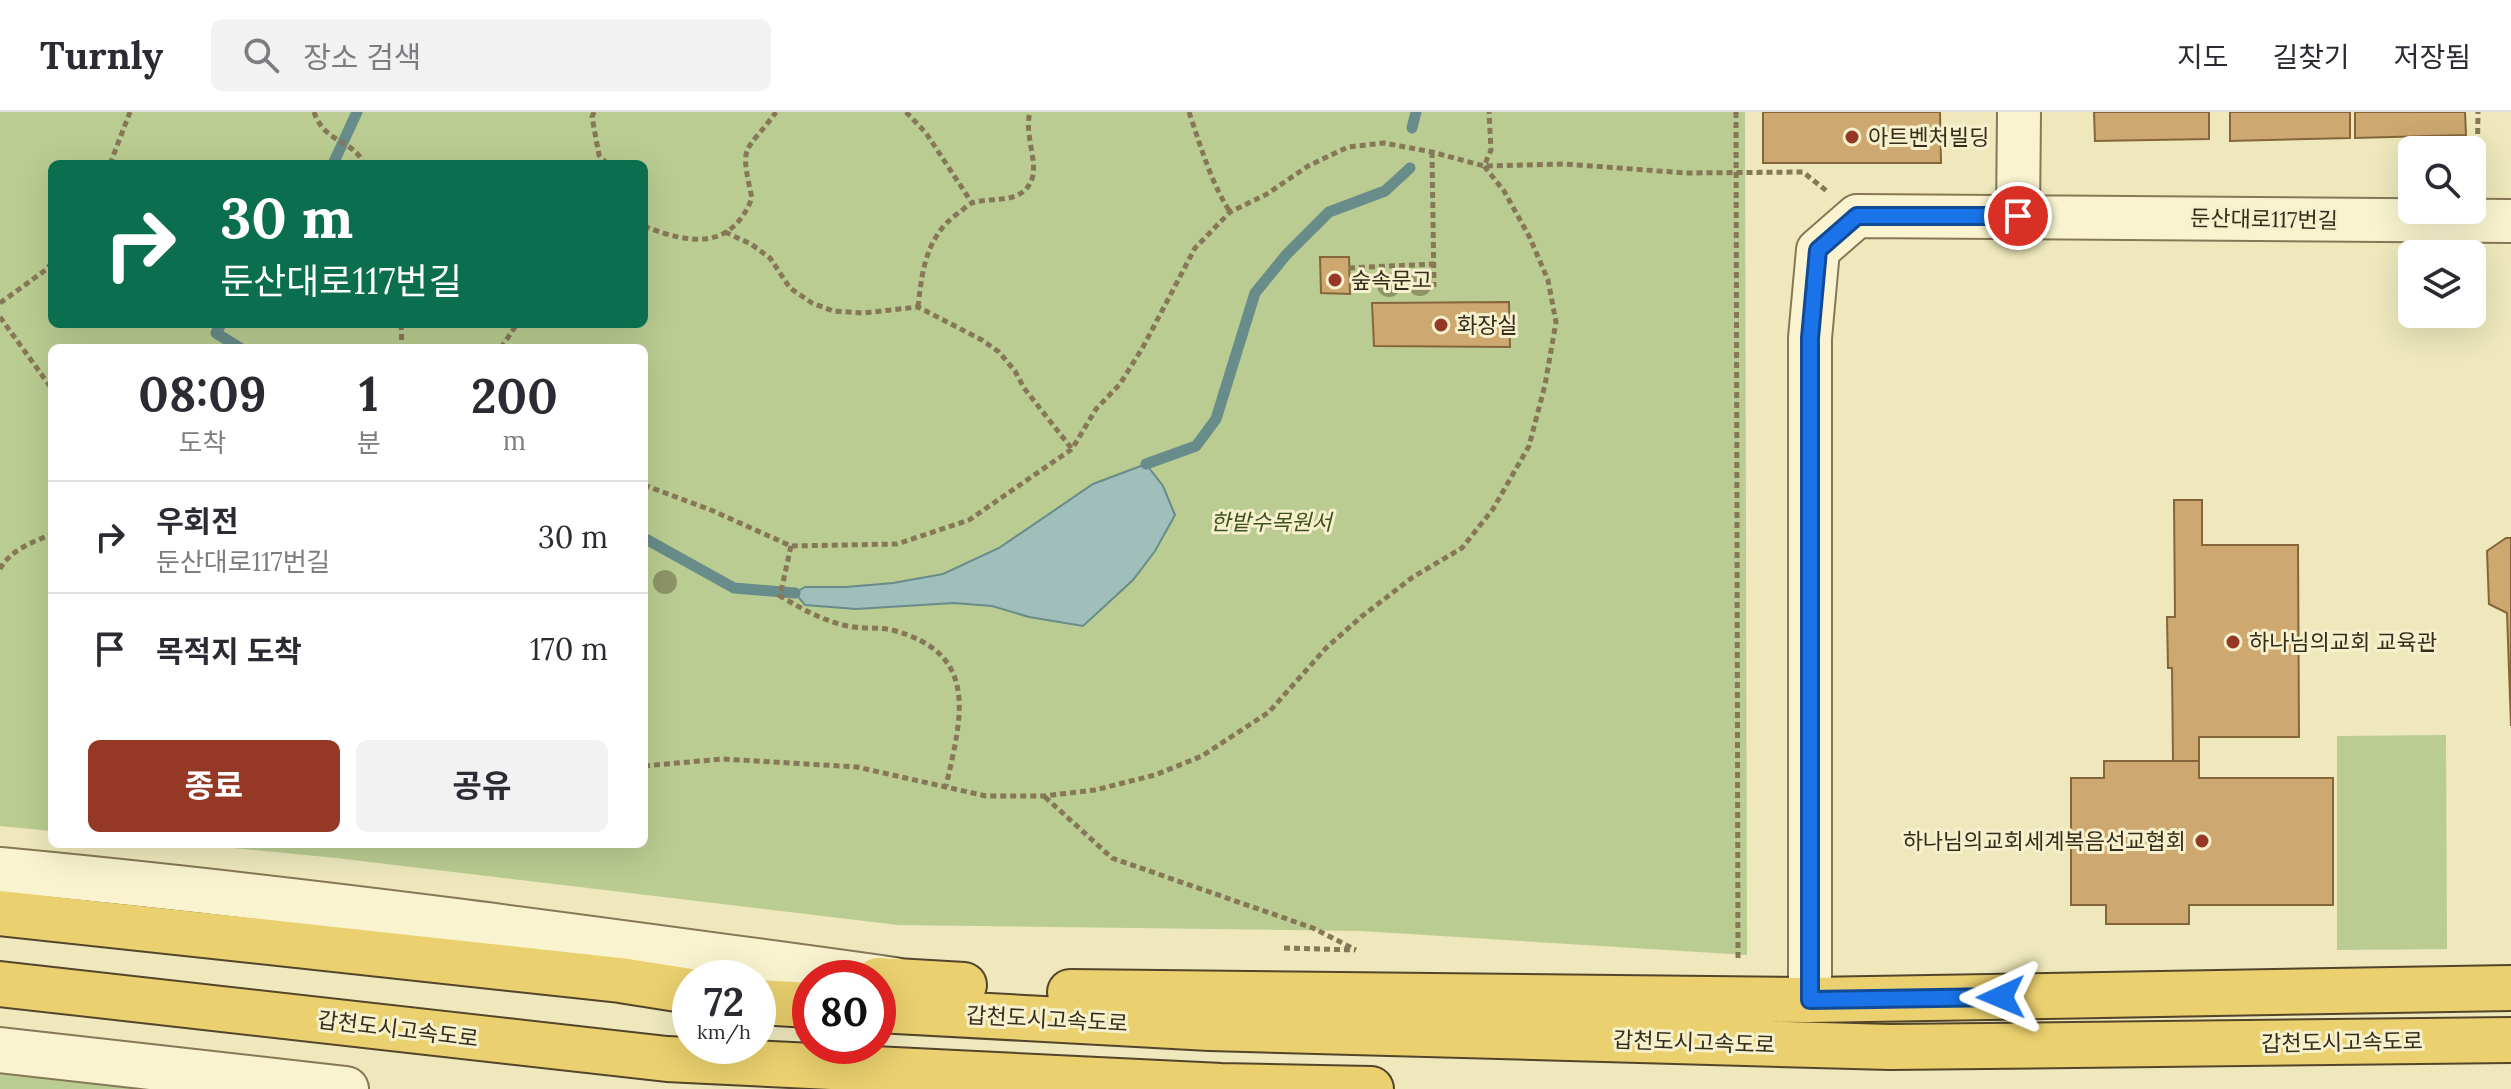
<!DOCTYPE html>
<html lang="ko">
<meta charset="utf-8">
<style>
body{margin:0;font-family:Lora,"Noto Sans KR",serif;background:#f2f2f3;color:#2b2b33;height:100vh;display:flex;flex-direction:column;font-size:30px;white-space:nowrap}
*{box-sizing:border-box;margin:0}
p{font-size:26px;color:#7c7c81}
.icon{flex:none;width:44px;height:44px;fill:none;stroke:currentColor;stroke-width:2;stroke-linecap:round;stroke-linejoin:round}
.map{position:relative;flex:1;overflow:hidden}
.details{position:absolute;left:48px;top:232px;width:600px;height:504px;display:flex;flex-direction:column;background:#fff;border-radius:12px;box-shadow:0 8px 32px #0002}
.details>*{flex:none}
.hud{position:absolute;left:48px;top:48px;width:600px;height:168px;border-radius:12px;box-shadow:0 8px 32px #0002;background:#0b6e4f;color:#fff;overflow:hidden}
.tools{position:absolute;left:2398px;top:24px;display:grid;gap:16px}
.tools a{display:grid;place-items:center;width:88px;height:88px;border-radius:12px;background:#fff;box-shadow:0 8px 32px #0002;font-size:40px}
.speed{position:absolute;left:672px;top:848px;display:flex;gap:16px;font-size:40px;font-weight:700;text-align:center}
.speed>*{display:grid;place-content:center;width:104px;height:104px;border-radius:50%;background:#fff;box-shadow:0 8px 32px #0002;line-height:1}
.speed small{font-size:20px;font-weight:400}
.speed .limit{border:12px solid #d22;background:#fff;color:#111}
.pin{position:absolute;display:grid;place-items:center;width:68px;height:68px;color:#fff;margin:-34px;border:4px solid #fff;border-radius:50%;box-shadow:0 2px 8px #0007}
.me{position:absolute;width:88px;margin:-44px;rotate:269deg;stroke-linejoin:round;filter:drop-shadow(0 0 6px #0008)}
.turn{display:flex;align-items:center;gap:28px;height:168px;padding:0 40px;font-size:36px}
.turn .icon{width:104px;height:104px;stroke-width:2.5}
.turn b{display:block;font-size:56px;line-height:68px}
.eta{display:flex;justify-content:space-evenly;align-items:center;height:136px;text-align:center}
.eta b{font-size:48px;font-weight:700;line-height:56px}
.button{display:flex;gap:16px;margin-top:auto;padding:16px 40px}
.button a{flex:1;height:92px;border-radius:12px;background:#953825;color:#fff;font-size:32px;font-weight:700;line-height:92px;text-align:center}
.button a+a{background:#f2f2f3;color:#2b2b33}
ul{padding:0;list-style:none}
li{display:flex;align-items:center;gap:24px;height:112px;padding:0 40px;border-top:2px solid #e1e1e2}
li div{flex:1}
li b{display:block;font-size:30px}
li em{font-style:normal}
header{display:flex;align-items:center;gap:48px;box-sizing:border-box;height:112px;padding:0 40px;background:#fff;border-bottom:2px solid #e1e1e2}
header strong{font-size:38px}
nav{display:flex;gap:44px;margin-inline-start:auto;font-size:28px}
.search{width:560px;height:72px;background:#f2f2f3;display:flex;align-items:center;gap:20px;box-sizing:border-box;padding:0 28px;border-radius:12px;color:#7c7c81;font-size:30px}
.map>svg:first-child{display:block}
.green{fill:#bacc91;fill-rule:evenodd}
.water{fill:#a0bfbb;stroke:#688c8a;stroke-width:2}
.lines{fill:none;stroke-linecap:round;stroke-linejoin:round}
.stream{stroke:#688c8a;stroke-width:11}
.building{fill:#cda871;stroke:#85663b;stroke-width:2}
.minor-casing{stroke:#867856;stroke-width:46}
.tertiary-casing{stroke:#867856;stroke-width:48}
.trunk-casing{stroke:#53442a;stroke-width:48}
.path{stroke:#867856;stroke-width:5;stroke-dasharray:6 4;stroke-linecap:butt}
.minor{stroke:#f9f4cf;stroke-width:42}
.tertiary{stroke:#f9f4cf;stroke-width:44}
.trunk{stroke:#ead06e;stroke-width:44}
.tree{fill:#8d9567}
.route-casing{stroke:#114b97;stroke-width:20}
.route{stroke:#1a73e8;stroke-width:14}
.poi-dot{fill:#953825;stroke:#f6f1cc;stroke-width:3}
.labels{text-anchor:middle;stroke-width:6;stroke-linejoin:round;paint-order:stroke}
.poi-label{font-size:22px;fill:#352c1b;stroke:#f6f1cc;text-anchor:start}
.street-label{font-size:22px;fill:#352c1b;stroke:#f6f1cc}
.park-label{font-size:22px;font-style:italic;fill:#3d5121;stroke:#f6f1cc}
</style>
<header>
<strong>Turnly</strong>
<div class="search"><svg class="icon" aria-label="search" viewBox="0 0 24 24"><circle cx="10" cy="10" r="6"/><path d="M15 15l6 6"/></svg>장소 검색</div>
<nav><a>지도</a><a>길찾기</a><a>저장됨</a></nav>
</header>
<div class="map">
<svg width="2511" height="977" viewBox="0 0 2511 977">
<rect width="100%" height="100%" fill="#eee8bc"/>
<path class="green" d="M0 0H1745L1747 843 1361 819 898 813 336 746 192 732H644V236H52V719L0 714ZM52 52H644V212H52Z
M2446 623 2447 837 2337 838V624Z
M0 947 231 977H0Z"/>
<path class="water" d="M1146 352 1163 374 1175 403 1155 439 1133 468 1083 514 1029 505 992 494 954 491 856 497 805 493 795 481 805 475H846L893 471 943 462 999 436 1093 372Z"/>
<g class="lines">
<path class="stream" d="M1412 16 1416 0
M333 52 357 0
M221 212 216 221 240 236
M1146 352 1196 334 1216 307 1255 181 1286 143 1329 100 1385 79 1410 56
M644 426 734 476 795 481"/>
</g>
<path class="building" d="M1763 0H1940L1941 51H1763Z
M2094 0H2209V27L2095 29Z
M2230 0H2350V26L2230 29Z
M2355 0H2465L2466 23 2355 26Z
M1320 145H1349L1350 182 1321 181Z
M1509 190 1510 235 1374 234 1372 191Z
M2174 388H2202V433H2298L2299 625H2199V649H2173L2172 556H2168L2167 505H2175Z
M2506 426H2511V614L2507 501 2489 492 2487 439Z
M2104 649H2199V666H2333V793H2189V812H2106V793H2071V666H2104Z"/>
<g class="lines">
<g class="minor-casing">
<path id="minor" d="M2018 104 2019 0
M1810 888V226L1818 138 1857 104 2511 109"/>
</g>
<g class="tertiary-casing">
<path id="tertiary" d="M0 758C299 786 597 827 895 868
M0 938 346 977"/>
</g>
<g class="trunk-casing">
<path id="trunk" d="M0 801 620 868 690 879
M878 868 964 873
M0 872 667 947 1221 974 1371 977
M1070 880 1810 888 2511 876
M758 890 810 893
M878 898 1210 916 1890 935 2511 928"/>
</g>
<path class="path" d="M314 0C325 32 353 27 364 52
M594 0 592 5 599 43 607 52
M906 0 926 21 972 91
M1189 0C1201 35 1210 68 1230 100
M1736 0 1738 847
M1432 40 1434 175
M110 52 130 0
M2477 72 2478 0
M644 114C689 132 731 139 752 86 739 29 745 43 776 0
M725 120 751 132 770 146 790 176 812 191 833 199 863 201 918 195 982 228 999 240 1015 259 1024 276 1072 337
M1349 156 1434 152
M0 191 47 157 52 150
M918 195C922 159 926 125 957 102 962 99 967 93 972 91 992 84 1022 94 1032 67 1038 49 1024 22 1030 0
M0 205 52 277
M401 212 402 236
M501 236 517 212
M644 373 711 398 791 434 897 432 969 408 1072 337 1096 297 1120 272 1143 235 1195 136 1230 100 1267 82 1308 54 1348 35 1384 31 1432 40 1484 54 1565 52 1685 61 1803 60 1828 80
M791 434 780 484C802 497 823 509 848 514 862 517 878 515 892 518 980 541 962 604 946 674
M0 457C10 438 33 430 52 422
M644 654 723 647 857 655 986 684H1044L1095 678 1155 663 1202 644 1269 600 1326 536 1361 505 1413 465 1462 436 1493 397 1529 334 1545 273 1556 210 1548 168 1530 126 1504 79 1484 54 1491 38 1489 0
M1045 685 1112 746 1313 816 1356 838
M1284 836 1355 838"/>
<use href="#minor" class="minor"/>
<use href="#tertiary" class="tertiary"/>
<use href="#trunk" class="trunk"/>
</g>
<g class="tree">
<circle cx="1420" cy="172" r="12"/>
<circle cx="1389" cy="173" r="12"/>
<circle cx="665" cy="470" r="12"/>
</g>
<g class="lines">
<g class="route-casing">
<path id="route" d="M2001 885 1810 888V226L1818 138 1857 104H2018"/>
</g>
<use href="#route" class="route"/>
</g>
<g class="poi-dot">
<circle cx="1852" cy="25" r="8"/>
<circle cx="1335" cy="168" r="8"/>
<circle cx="1441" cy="213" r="8"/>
<circle cx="2233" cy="530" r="8"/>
<circle cx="2202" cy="729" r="8"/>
</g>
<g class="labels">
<g class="poi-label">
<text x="1868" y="33">아트벤처빌딩</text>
<text x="1351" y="176">숲속문고</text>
<text x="1457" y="221">화장실</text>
<text x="2249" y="538">하나님의교회 교육관</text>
<text x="2186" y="737" text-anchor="end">하나님의교회세계복음선교협회</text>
</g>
<g class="street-label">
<text transform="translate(2264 107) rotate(1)" y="8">둔산대로117번길</text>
<text transform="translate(1047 907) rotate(3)" y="8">갑천도시고속도로</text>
<text transform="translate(398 917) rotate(7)" y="8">갑천도시고속도로</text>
<text transform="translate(1694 930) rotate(2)" y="8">갑천도시고속도로</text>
<text transform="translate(2342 930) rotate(-1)" y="8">갑천도시고속도로</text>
</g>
<g class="park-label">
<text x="1271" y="418">한밭수목원서</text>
</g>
</g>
</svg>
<div class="tools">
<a><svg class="icon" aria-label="search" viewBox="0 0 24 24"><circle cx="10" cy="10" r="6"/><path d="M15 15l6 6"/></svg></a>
<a><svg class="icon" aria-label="layers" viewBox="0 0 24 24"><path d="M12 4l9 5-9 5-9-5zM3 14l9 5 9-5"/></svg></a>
</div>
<div class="speed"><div>72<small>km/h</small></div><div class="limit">80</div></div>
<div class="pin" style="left:2018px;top:104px;background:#d93025"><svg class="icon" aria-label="arrive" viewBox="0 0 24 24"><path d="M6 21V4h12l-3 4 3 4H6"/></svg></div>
<svg class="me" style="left:2001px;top:885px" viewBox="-20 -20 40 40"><path d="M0-17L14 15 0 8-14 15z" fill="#1a73e8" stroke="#fff" stroke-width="4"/></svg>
<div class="hud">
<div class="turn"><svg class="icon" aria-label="right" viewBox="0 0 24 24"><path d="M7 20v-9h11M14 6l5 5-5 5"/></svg><div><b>30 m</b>둔산대로117번길</div></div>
</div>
<section class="details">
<div class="eta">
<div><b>08:09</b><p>도착</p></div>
<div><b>1</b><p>분</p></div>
<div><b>200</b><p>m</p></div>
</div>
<ul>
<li><svg class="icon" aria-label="right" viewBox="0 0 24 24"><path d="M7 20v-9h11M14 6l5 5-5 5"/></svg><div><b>우회전</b><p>둔산대로117번길</p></div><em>30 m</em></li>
<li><svg class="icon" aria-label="arrive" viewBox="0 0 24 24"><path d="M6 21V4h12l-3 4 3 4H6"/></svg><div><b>목적지 도착</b></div><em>170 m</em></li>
</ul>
<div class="button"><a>종료</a><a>공유</a></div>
</section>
</div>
